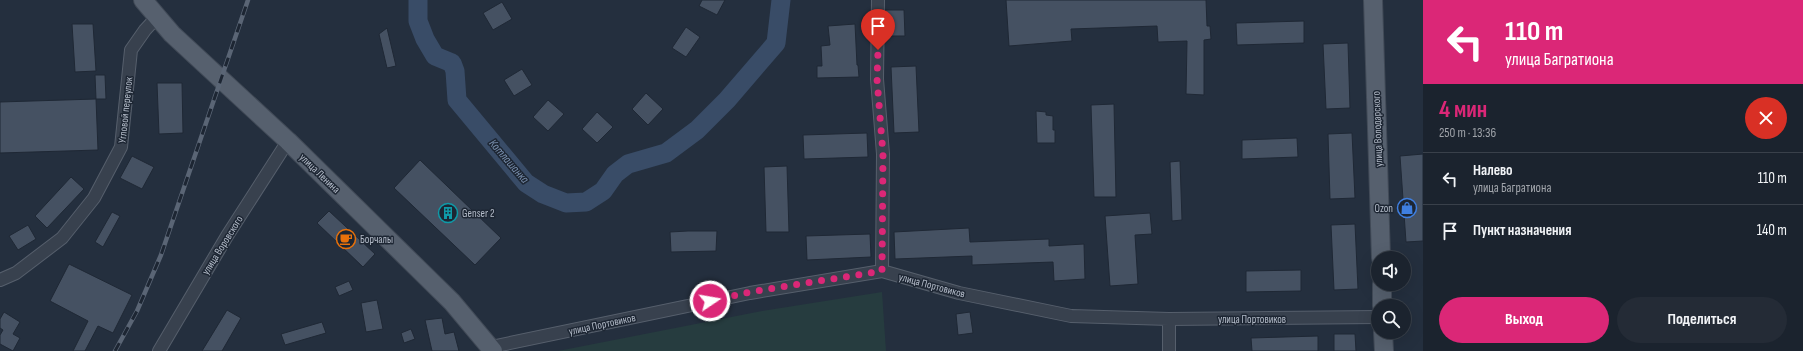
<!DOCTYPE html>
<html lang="ru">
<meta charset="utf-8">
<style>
body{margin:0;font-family:"Sofia Sans Condensed",sans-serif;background:#242b36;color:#f1f3f6;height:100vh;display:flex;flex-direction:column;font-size:15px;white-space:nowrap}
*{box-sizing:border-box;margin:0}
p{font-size:13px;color:#a0a4aa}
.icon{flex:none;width:22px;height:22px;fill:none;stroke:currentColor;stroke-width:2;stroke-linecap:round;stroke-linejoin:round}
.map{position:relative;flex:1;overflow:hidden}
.details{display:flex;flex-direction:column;background:#1b232e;width:380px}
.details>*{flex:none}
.top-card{background:#db2777;color:#fff;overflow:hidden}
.fabs{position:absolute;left:1371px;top:251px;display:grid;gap:8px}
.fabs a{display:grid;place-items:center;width:40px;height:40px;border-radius:50%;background:#1b232e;box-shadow:0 4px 16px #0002,0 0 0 1px #39404a;font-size:20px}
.pin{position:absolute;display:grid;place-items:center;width:34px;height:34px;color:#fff;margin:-41px -17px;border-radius:50% 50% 50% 0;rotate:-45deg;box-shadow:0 0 4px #0007}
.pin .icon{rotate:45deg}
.me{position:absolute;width:44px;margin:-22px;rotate:78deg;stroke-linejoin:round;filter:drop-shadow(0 0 3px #0008)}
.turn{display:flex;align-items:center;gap:14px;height:84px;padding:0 16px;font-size:18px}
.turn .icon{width:52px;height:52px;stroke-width:2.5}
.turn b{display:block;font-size:28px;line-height:34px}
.round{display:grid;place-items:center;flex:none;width:42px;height:42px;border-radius:21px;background:#242b36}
.overview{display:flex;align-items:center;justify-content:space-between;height:68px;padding:0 16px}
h1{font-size:24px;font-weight:700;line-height:30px;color:#db2777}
.button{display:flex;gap:8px;margin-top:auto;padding:8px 16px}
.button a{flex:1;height:46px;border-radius:24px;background:#db2777;color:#fff;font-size:16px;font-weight:700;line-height:46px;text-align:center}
.button a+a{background:#242b36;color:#f1f3f6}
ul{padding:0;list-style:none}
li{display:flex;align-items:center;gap:12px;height:52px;padding:0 16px;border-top:1px solid #39404a}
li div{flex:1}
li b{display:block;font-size:15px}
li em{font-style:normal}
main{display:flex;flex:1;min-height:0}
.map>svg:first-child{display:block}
.green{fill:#263c3f}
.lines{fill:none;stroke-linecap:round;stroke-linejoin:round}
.river{stroke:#394c67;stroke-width:19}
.building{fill:#455162;stroke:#1f2835}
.minor-casing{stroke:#565f6c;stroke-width:14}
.primary-casing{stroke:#414a57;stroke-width:20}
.minor{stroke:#38414e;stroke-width:12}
.primary{stroke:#56606e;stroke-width:18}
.rail-casing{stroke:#5a6575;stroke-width:4.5}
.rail{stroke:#1d2633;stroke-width:3;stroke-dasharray:9;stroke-linecap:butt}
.route{stroke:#db2777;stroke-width:7;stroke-dasharray:0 12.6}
.labels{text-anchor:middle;stroke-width:3;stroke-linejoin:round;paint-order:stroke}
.street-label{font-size:11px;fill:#b4bcc9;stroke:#1d2633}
.poi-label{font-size:11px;fill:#b4bcc9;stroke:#1d2633;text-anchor:start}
.water-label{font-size:12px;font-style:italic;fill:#7c92b1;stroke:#1d2633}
</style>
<main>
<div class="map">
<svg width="1423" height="351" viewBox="0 0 1423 351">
<rect width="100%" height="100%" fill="#242f3e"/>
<path class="green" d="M882 292 886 351H558L762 311Z"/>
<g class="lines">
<path class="river" d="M418 0V21L425 39 435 56 452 63 455 71 457 100 526 183 543 194 566 203 586 202 603 191 615 174 628 164 666 153 697 130 727 100 776 43 781 0"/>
</g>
<path class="building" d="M702 0H725L717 15 699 6Z
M1006 0H1206L1207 26H1210L1211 39 1204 40V95L1186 94 1187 41 1158 42 1157 26 1071 29 1072 41 1009 46Z
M502 2 512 19 493 30 483 13Z
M885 10H904L905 36H885Z
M1304 21V43L1237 45 1236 23Z
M72 24H93L96 71 75 72Z
M855 24 857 65H858L859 77 817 78V66H822L821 46 830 45 828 26Z
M686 27 700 37 686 57 672 48Z
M387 28 396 66 387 68 379 34Z
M1348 43 1350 108 1326 109 1323 44Z
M916 66 919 132 894 133 891 67Z
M522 69 532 85 514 96 504 80Z
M95 75H105L106 99H96Z
M157 83H182L183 133 159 134Z
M646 93 663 109 648 125 632 109Z
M96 99 98 150 0 153V102Z
M548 100 564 114 548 131 533 117Z
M1114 104 1116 197H1094L1091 105Z
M1036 111 1046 112V115L1053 116V130H1055V143H1037Z
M597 112 613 127 597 143 582 129Z
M867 133 868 157 804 159 803 135Z
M1352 133 1355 198 1330 199 1328 134Z
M1297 138 1298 157 1242 159V140Z
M1423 154V241L1406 242 1400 156Z
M132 156 154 167 142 189 120 178Z
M420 160 501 238 475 265 394 188Z
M1180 161 1182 220 1172 221 1170 162Z
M787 166 789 232H766L764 167Z
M71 177 84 189 47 228 35 216Z
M329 211 375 254 363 267 317 223Z
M112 212 120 216 103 247 95 242Z
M1150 213 1152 234 1135 235 1138 284 1110 286 1105 216Z
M1355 224 1358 289 1334 290 1331 225Z
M28 225 36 239 18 250 9 236Z
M969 228 970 242 1049 239V246L1084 244 1085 279 1054 281 1053 262 972 265V256L895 259 894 232Z
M688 231H717L716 251 671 252 670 232Z
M870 234 871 257 807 260 806 236Z
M69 264 132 295 113 333 98 326 85 351H73L88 321 50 301Z
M1301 270V291L1246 292V271Z
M349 281 353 290 339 296 335 287Z
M377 300 383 329 366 332 361 303Z
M227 310 241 318 222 351H202Z
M4 312 20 322 13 334 20 338 13 351 0 344V335L3 330 0 328V319Z
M970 312 973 333 958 335 956 314Z
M442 318 445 334 454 332 459 351H432L425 320Z
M322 322 326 333 285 345 281 334Z
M411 329 415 339 404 343 401 333Z
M1334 334H1355L1356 351H1334Z
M1318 336V351H1252L1251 338Z"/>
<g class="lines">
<g class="minor-casing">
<path id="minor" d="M878 0 877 79 883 154 882 271
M0 280 16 273 62 238 94 198 121 147 131 50 145 30 157 17
M1169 319V351
M491 347 750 293 882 271 959 293 1071 316 1169 319 1378 317
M159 351 227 236 288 141"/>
</g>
<g class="primary-casing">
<path id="primary" d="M143 0 172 34 288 141 452 302 493 351
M1373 0 1381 258
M1382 284V306
M1383 332 1384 351"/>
</g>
<use href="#minor" class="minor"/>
<use href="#primary" class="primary"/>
<g class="rail-casing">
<path id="rail" d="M115 351 137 311 161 255 248 0"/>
</g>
<use href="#rail" class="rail"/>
</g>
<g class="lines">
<path class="route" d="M710 301 750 292 882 271 883 154 877 79 878 50"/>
</g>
<defs>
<g id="shop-ring" transform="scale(1)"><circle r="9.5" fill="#1d2633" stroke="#3f7fe0" stroke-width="1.5"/><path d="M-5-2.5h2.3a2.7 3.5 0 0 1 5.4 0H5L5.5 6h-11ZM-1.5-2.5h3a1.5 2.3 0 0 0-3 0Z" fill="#3f7fe0"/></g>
<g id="building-ring" transform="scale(1)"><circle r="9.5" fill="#1d2633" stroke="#0f9aa8" stroke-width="1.5"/><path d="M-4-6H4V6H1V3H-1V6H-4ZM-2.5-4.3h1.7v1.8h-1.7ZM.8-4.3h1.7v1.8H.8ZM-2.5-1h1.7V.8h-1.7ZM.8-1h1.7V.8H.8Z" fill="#0f9aa8"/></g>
<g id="cafe-ring" transform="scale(1)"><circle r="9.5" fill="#1d2633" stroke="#e8710a" stroke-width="1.5"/><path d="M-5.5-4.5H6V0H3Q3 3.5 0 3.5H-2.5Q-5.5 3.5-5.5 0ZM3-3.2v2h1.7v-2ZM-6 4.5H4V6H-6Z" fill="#e8710a"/></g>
</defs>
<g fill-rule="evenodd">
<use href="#shop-ring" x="1407" y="208"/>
<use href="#building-ring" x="448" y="213"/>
<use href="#cafe-ring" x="346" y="239"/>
</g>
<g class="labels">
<g class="street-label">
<text transform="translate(125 110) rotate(-84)" y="4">Угловой переулок</text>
<text transform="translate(1377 129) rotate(-92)" y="4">улица Володарского</text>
<text transform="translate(320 173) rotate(44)" y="4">улица Ленина</text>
<text transform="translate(222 245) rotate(-58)" y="4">улица Воровского</text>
<text transform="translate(932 285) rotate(15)" y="4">улица Портовиков</text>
<text x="1252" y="323">улица Портовиков</text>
<text transform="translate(602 324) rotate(-12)" y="4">улица Портовиков</text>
</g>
<g class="poi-label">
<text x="1393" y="212" text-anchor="end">Ozon</text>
<text x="462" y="217">Genser 2</text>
<text x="360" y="243">Борчалы</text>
</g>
<g class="water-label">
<text transform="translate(509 161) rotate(49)" y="4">Котлашанка</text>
</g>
</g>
</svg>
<div class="fabs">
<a><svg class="icon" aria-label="sound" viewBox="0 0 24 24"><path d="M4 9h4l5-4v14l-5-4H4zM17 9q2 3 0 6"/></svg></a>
<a><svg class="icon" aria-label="search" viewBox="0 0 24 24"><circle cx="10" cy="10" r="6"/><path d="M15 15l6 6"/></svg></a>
</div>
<div class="pin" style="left:878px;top:50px;background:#d93025"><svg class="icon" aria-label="arrive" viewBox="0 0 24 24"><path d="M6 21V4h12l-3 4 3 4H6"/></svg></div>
<svg class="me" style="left:710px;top:301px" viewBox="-20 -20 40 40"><circle r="17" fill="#db2777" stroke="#fff" stroke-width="3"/><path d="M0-11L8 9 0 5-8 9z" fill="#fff"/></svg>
</div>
<section class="details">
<div class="top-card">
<div class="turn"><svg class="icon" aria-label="left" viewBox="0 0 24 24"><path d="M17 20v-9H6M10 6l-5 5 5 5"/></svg><div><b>110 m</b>улица Багратиона</div></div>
</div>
<div class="overview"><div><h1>4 мин</h1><p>250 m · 13:36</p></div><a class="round" style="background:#d93025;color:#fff"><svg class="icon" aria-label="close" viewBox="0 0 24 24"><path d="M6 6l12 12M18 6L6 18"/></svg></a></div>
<ul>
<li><svg class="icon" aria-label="left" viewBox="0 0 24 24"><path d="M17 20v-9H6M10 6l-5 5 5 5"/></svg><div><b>Налево</b><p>улица Багратиона</p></div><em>110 m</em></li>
<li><svg class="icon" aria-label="arrive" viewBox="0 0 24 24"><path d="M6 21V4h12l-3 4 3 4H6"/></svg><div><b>Пункт назначения</b></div><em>140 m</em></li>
</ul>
<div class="button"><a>Выход</a><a>Поделиться</a></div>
</section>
</main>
